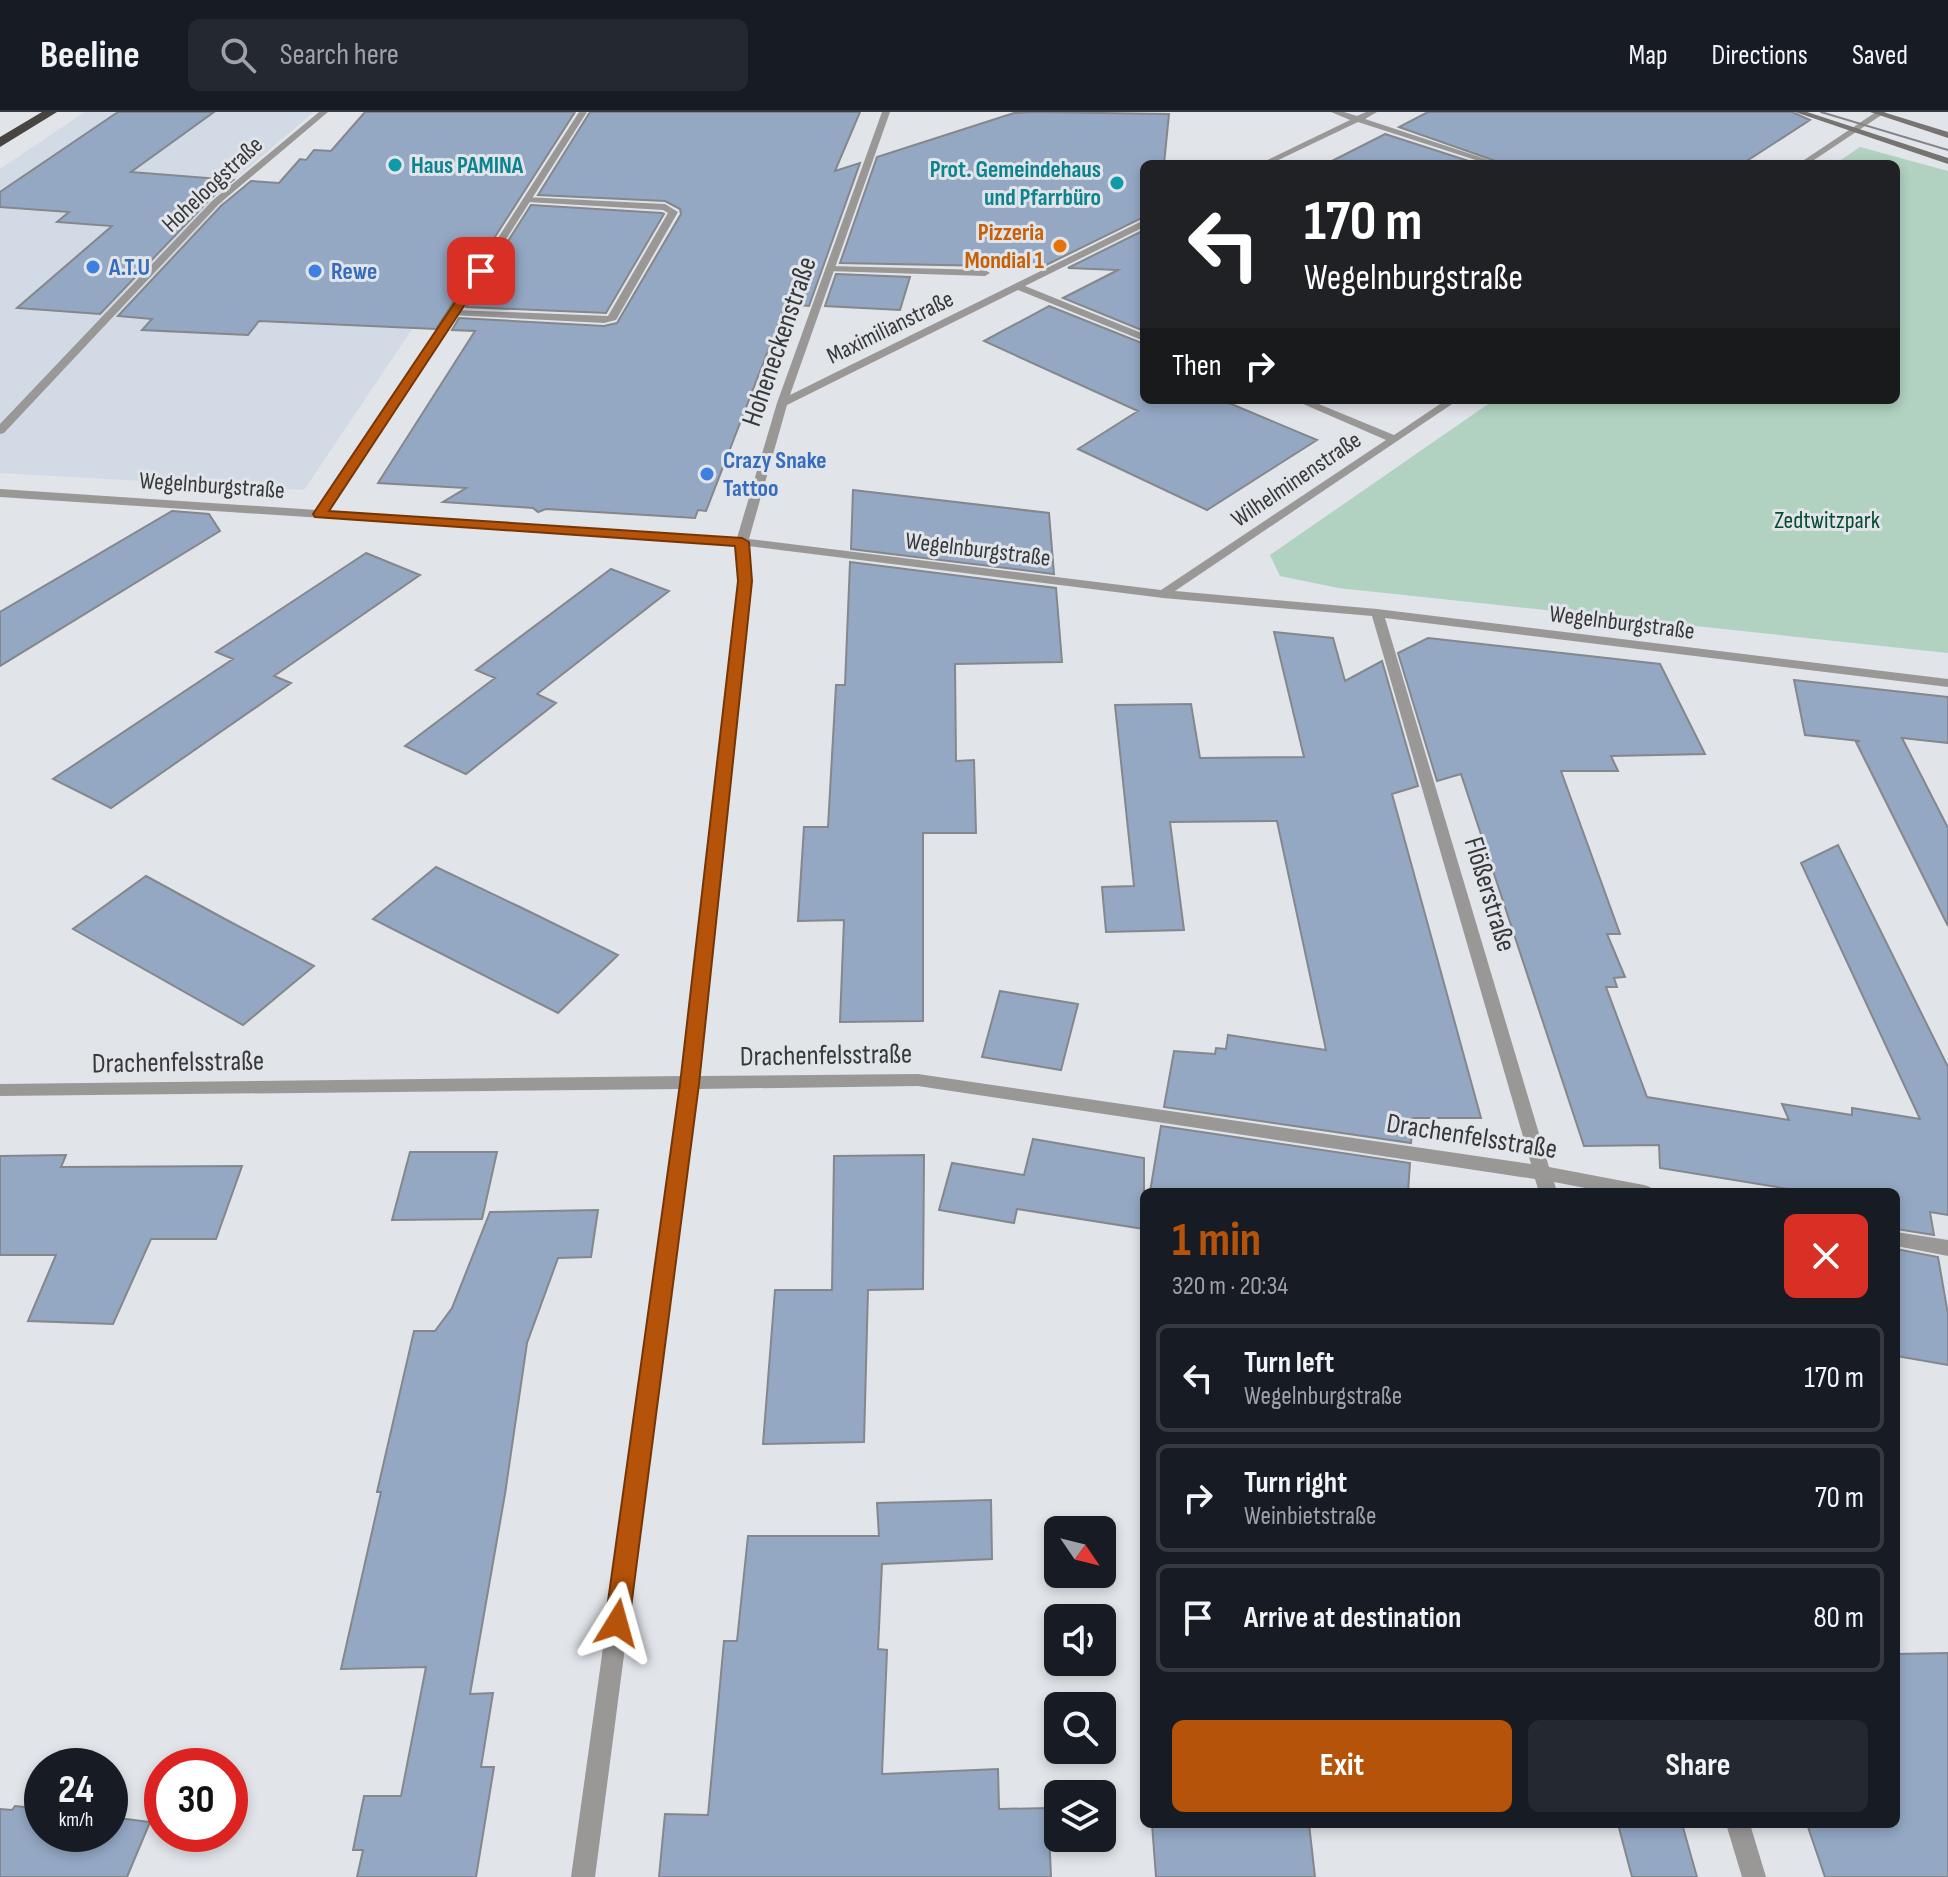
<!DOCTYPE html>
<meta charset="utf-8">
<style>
body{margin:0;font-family:"Sofia Sans Condensed",sans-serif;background:#242831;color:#f1f3f6;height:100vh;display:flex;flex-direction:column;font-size:30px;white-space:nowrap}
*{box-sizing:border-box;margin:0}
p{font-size:26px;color:#9ea1a6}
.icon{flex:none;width:44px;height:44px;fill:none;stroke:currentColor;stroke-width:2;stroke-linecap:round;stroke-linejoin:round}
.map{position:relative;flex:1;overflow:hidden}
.side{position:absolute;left:1140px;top:1076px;width:760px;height:640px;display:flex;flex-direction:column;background:#171b24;border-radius:12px;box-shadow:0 4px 12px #0003}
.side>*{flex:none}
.guide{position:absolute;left:1140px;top:48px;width:760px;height:244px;border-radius:12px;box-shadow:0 4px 12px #0003;background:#202124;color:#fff;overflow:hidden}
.needle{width:52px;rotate:125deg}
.tools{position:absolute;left:1044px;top:1404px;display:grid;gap:16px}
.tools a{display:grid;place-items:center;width:72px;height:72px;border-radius:12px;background:#171b24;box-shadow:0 4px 12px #0003;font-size:40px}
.speed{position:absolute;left:24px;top:1636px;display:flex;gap:16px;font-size:40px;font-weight:700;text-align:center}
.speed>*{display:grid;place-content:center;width:104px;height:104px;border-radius:50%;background:#171b24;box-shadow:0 4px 12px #0003;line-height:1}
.speed small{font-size:20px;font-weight:400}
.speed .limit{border:12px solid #d22;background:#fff;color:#111}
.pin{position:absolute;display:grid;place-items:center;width:68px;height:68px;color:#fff;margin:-34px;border-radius:16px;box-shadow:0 4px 12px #0006}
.me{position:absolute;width:88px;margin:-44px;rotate:8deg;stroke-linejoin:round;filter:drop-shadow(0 0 6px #0008)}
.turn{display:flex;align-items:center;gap:28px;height:168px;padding:0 32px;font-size:36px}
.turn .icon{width:104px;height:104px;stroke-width:2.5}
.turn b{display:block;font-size:56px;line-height:68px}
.then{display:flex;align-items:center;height:76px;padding:0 32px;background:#0003;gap:16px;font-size:30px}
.round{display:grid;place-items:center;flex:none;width:84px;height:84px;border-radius:12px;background:#242831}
.summary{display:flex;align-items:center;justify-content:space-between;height:136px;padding:0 32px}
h1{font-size:48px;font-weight:700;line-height:60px;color:#b45309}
.button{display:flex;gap:16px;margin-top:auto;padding:16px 32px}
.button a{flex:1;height:92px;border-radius:12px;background:#b45309;color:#fff;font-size:32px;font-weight:700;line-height:92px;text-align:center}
.button a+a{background:#242831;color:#f1f3f6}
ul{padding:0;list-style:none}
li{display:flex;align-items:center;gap:24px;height:108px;margin:0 16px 12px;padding:0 16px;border:4px solid #363941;border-radius:12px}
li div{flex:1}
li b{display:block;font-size:30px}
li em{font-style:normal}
header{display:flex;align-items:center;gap:48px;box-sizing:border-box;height:112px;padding:0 40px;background:#171b24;border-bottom:2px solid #363941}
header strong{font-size:38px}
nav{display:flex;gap:44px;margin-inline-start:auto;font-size:28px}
.search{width:560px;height:72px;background:#242831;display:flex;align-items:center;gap:20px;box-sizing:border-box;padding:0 28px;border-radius:12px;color:#9ea1a6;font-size:30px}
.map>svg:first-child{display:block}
.built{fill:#d2dae5}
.green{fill:#b1d2c1}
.building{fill:#94a8c4;stroke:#84878b;stroke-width:2}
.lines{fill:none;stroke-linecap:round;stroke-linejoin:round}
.lane{fill:#9a9896;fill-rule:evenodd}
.street{fill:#9a9896;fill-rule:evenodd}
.secondary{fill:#767371;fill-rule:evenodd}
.highway{fill:#484441;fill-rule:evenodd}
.tram{stroke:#828488;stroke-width:2}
.route{fill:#b45309;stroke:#753606;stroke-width:2}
.culture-dot{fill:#0f9aa8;stroke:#e1e4e9;stroke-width:3}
.food-dot{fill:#e8710a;stroke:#e1e4e9;stroke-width:3}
.shop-dot{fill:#3f7fe0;stroke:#e1e4e9;stroke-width:3}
.labels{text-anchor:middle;stroke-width:6;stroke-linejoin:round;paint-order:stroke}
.far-culture-label{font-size:24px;font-weight:bold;fill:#0d838f;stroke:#e1e4e9;text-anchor:start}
.far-street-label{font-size:24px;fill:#37383a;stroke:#e1e4e9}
.far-food-label{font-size:24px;font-weight:bold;fill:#c56008;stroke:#e1e4e9;text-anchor:end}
.far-shop-label{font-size:24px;font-weight:bold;fill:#366cbe;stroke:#e1e4e9;text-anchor:start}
.far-park-label{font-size:24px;fill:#054a32;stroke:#e1e4e9}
.street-label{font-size:28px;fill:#37383a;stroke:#e1e4e9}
</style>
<header>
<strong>Beeline</strong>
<div class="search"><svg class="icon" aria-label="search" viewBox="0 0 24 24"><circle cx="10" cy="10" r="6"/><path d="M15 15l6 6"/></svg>Search here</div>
<nav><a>Map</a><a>Directions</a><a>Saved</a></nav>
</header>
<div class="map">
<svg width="1948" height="1765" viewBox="0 0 1948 1765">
<rect width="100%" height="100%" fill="#e1e4e9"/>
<path class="built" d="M85 0H314L209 89 494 95 304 378 0 361V57Z"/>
<path class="green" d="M1860 35 1948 59V541L1338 476 1280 464 1270 443 1494 288H1896V52H1835Z"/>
<path class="building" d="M118 0H214L131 60 233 68 211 86 100 202 17 196 112 114 57 110 69 100 0 95V80Z
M365 0H575L436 217 259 209 248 223 142 218 152 207 118 204 221 94 251 69 279 71 300 47 306 48 314 38 331 39Z
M590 0H860L835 59 860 51 809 194 786 192 706 399 698 398 695 406 546 397 538 400 533 396 443 390 466 376 378 371 475 219 452 218 459 206 604 214 617 211 681 102 680 97 665 89 538 83Z
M1032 0 1169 2 1164 52H1144V105L1042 155 840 151 877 45 1014 1Z
M1428 0H1792L1810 8 1742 52H1504L1399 15Z
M1385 22 1478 52H1326Z
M531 93 662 101 664 102 606 201 466 195Z
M1144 118V219L1063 186 1118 158 1068 156Z
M836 162 910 165 900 198 825 194Z
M1049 194 1144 232V288H1222L1317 328 1207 398 1078 337 1138 299 984 229Z
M853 378 1049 401 1054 462 851 437Z
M172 399 209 402 220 419 0 554V500Z
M366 441 420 463 274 564 291 571 111 696 53 667 233 547 216 540Z
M850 450 1056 476 1062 550 955 552 956 649 974 648 976 721H923V909L840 910 844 808 798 809 804 715H828L836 573H845Z
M611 457 669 479 537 582 556 591 466 662 405 634 495 566 476 558Z
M1274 520 1333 526 1345 569 1382 549 1418 674 1392 682 1481 1006H1413L1411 1031 1164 995 1174 939 1215 942 1216 936 1226 937 1228 923 1326 938 1277 709 1170 710 1184 818 1106 820 1102 775 1134 774 1115 593 1191 592 1200 646 1304 645Z
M1428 526 1660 552 1705 642 1611 644 1618 659H1561L1620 822H1607L1625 865 1614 866 1617 875H1606L1647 985 1789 1008 1782 992 1852 1003V996L1920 1007 1801 751 1838 733 1948 955V1103L1930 1100 1934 1123 1896 1117V1080H1807L1660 1056 1659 1033 1584 1034 1461 662 1437 669 1398 541Z
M1794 568 1948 585V631L1902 626 1948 716V814L1856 630 1860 629 1805 623Z
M436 755 520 795 618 843 558 901 373 807Z
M146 764 223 806 314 854 243 913 73 817Z
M1000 879 1078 892 1061 958 982 945Z
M1161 1014 1410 1051 1408 1080H1150Z
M1033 1027 1144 1046V1117L1017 1097 1014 1111 939 1098 952 1051 1024 1063Z
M410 1040H497L482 1107 392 1108Z
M66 1043 61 1055 242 1054 216 1127H151L113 1212 28 1209 56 1143H0V1044Z
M924 1043 923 1177 868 1178 864 1330 763 1332 775 1178H832L834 1044Z
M598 1098 591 1145 558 1146 527 1231 505 1382 470 1582 493 1581 481 1655H494L476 1765H357L363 1738H353L364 1684H401L426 1555 341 1557 381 1380H377L414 1219H435L452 1196 490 1100Z
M1896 1137 1938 1145 1948 1202V1253L1896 1244Z
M991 1388 992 1447 882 1452 878 1537 887 1538 882 1662 998 1657 999 1697 1048 1696 1051 1765H659L665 1702 708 1703 724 1529H737L748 1424H879L877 1391Z
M1948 1541V1765H1825L1807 1712H1896V1542Z
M15 1694 42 1697V1722H110V1705L150 1710 127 1765H0V1697L12 1698Z
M1152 1712H1309L1315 1765H1156Z
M1618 1712H1682L1697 1765H1632Z"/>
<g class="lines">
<path class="lane" d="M525 85 665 92 678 100 616 208 604 211 450 203 449 201 454 198 608 204 668 101 663 98 528 90 523 87Z
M830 154 985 158 990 161 985 164 827 159 825 157Z"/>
<path class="street" d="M319 0H328L219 92 4 321 0 322V312L213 88Z
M579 0H587L439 233 328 399 737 426 777 291 882 0H890L790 283 1144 108V115L1025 174 1144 222V229L1018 178 787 293 749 427 1161 478 1386 328 1294 288H1309L1394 323 1446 288H1458L1175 479 1377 497 1948 567V575L1385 506 1549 1055 1644 1073 1650 1075 1653 1080H1606L1554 1070 1557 1080H1539L1535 1067 918 974 698 977 595 1765H571L681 977 0 984V972L683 964 739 469 736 433 0 385V377L317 398 429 233ZM748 434 1163 486 1372 504 1531 1052 918 962 699 964 751 469Z
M1331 0H1344L1357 4 1366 0H1377L1365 7 1501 52H1488L1358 10 1270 52H1259L1350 8Z
M1876 0H1886L1808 52H1798Z
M1896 1120 1948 1128V1144L1896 1134Z
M1726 1712H1750L1766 1765H1742Z"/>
<path class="secondary" d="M1795 0H1807L1948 46V52Z
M1870 0H1883L1948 20V26Z"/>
<path class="highway" d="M42 0H57L0 35V25Z"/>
<path class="tram" d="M1821 0 1948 38"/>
</g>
<path class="route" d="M481 156 487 159 329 399 742 426 749 430 752 469 699 972 629 1511 626 1520 617 1523 608 1520 605 1511 680 972 738 469 735 434 315 405 313 402 476 159Z"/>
<g class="culture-dot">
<circle cx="395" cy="53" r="8"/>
<circle cx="1117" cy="71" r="8"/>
</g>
<circle class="food-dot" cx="1060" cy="134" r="8"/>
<g class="shop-dot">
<circle cx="93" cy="155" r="8"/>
<circle cx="315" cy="159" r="8"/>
<circle cx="707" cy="362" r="8"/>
</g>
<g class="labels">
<g class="far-culture-label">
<text x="411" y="61">Haus PAMINA</text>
<text x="1101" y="65" text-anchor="end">Prot. Gemeindehaus<tspan x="1101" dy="28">und Pfarrbüro</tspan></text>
</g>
<g class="far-street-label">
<text transform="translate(212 72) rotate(-43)" y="8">Hoheloogstraße</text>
<text transform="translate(890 215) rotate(-26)" y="8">Maximilianstraße</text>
<text transform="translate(1296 367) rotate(-34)" y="8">Wilhelminenstraße</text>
<text transform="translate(212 373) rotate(4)" y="8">Wegelnburgstraße</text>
<text transform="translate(978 437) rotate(7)" y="8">Wegelnburgstraße</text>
<text transform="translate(1622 510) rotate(7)" y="8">Wegelnburgstraße</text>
</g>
<g class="far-food-label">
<text x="1044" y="128">Pizzeria<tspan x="1044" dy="28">Mondial 1</tspan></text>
</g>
<g class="far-shop-label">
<text x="109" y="163">A.T.U</text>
<text x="331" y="167">Rewe</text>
<text x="723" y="356">Crazy Snake<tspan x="723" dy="28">Tattoo</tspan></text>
</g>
<g class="far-park-label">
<text x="1827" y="416">Zedtwitzpark</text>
</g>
<g class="street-label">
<text transform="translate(778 229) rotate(-71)" y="10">Hoheneckenstraße</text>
<text transform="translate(1491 782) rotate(73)" y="10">Flößerstraße</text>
<text transform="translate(826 942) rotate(-1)" y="10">Drachenfelsstraße</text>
<text transform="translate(178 949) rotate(-1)" y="10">Drachenfelsstraße</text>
<text transform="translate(1472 1023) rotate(9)" y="10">Drachenfelsstraße</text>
</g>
</g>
</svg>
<div class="tools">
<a><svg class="needle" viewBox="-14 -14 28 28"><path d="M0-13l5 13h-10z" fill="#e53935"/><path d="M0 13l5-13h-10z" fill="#9ea1a6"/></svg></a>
<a><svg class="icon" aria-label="sound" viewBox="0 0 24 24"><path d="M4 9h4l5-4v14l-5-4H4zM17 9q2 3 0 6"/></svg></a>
<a><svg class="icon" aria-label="search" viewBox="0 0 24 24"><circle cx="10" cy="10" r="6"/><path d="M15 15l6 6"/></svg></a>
<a><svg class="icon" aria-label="layers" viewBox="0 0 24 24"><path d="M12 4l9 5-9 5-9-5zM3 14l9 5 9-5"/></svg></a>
</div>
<div class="speed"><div>24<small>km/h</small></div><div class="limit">30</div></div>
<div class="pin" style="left:481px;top:159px;background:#d93025"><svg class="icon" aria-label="arrive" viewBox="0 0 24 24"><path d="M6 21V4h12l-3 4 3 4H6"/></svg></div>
<svg class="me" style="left:617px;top:1511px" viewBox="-20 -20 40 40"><path d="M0-17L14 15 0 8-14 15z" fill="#b45309" stroke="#fff" stroke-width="4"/></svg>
<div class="guide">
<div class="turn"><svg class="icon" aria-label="left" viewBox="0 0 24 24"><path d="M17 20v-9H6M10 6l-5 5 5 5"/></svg><div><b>170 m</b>Wegelnburgstraße</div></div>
<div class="then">Then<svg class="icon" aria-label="right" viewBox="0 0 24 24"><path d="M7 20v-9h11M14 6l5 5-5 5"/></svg></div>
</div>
<section class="side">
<div class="summary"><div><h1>1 min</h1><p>320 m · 20:34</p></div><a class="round" style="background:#d93025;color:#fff"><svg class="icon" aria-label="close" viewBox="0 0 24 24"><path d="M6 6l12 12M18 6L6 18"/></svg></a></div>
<ul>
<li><svg class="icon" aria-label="left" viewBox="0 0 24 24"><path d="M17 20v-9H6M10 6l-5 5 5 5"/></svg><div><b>Turn left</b><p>Wegelnburgstraße</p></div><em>170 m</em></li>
<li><svg class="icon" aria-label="right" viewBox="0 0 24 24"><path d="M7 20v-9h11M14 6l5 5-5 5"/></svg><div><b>Turn right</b><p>Weinbietstraße</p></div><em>70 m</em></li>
<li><svg class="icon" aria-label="arrive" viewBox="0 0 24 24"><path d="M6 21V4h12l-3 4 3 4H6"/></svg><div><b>Arrive at destination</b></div><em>80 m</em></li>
</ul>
<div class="button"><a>Exit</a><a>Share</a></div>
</section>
</div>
